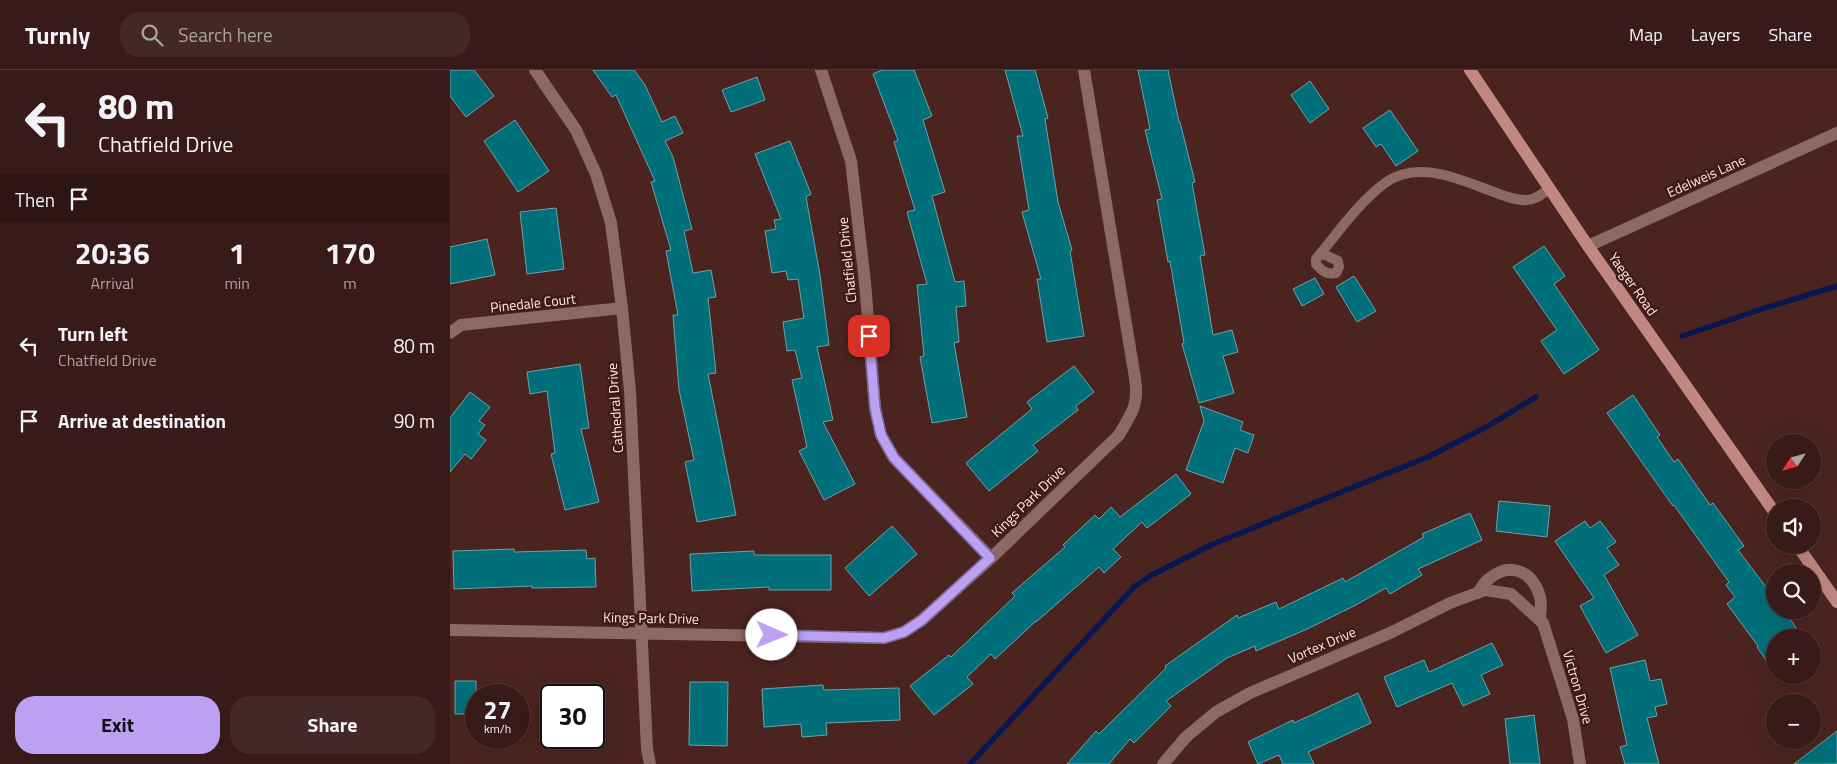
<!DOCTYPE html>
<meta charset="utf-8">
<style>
body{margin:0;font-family:"Titillium Web",sans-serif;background:#432825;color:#f1f3f6;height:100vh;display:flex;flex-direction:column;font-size:19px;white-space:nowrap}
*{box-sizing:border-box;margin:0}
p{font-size:16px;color:#aba1a2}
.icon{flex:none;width:28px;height:28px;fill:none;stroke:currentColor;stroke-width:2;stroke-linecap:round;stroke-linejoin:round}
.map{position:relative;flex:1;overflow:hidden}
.details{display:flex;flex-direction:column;background:#381b18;width:450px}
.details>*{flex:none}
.hud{background:#381b18;color:#f1f3f6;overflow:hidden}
.needle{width:32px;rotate:234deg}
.controls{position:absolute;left:1316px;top:364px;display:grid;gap:10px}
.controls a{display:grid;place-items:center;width:55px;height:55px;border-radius:50%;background:#381b18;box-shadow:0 5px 20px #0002,0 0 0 1px #523937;font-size:25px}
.speed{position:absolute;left:15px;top:614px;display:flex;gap:10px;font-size:25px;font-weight:700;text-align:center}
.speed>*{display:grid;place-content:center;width:65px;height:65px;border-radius:50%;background:#381b18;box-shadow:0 5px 20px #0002,0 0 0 1px #523937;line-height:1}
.speed small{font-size:12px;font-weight:400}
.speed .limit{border:2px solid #111;border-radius:8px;background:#fff;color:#111}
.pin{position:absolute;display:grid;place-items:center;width:42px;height:42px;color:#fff;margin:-21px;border-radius:10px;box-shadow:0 2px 8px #0006}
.me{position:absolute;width:55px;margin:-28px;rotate:91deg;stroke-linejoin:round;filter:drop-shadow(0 0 4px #0008)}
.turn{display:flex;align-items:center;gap:18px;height:105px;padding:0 15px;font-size:22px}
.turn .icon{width:65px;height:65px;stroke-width:2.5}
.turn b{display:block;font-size:35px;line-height:42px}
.then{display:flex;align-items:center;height:48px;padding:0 15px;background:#0003;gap:10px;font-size:19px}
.eta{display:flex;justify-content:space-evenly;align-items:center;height:85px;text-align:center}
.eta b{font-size:30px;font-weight:700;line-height:35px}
.cta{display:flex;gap:10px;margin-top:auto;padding:10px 15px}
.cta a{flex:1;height:58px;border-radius:20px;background:#bca0f2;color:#111;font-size:20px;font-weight:700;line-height:58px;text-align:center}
.cta a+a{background:#432825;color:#f1f3f6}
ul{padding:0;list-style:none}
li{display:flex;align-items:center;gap:15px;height:75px;padding:0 15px}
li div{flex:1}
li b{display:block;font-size:19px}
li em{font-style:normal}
header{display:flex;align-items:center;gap:30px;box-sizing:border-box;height:70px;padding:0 25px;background:#381b18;border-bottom:1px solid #523937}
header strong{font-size:24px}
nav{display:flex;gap:28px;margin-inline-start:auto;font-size:18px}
.search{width:350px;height:45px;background:#432825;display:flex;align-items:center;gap:12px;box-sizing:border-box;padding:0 18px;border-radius:20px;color:#aba1a2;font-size:19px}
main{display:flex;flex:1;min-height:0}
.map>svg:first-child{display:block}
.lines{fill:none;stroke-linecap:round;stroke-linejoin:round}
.stream{stroke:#091751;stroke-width:5.5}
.building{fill:#006f79;stroke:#6ba3ab}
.lane{stroke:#8d6964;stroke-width:10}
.street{stroke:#8d6964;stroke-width:12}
.secondary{stroke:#c18780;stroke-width:12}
.route-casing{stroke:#7a689d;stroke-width:12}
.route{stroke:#bca0f2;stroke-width:9}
.labels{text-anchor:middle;stroke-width:5;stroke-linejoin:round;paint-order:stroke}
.street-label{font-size:14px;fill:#fee9e6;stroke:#401a17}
</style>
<header>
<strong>Turnly</strong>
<div class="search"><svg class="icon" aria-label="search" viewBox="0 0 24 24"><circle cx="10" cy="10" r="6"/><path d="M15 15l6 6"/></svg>Search here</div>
<nav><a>Map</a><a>Layers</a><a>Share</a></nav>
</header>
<main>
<section class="details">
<div class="hud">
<div class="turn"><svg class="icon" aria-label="left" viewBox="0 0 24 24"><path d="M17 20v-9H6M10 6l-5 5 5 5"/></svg><div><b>80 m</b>Chatfield Drive</div></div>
<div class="then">Then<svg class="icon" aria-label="arrive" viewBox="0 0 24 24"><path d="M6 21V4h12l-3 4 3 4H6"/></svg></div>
</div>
<div class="eta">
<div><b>20:36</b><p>Arrival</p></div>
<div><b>1</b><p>min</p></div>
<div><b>170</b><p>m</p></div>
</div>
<ul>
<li><svg class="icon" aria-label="left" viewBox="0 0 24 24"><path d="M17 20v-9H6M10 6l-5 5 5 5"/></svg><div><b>Turn left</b><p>Chatfield Drive</p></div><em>80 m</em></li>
<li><svg class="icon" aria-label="arrive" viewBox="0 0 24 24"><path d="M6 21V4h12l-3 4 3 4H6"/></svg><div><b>Arrive at destination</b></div><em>90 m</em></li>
</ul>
<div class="cta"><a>Exit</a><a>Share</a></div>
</section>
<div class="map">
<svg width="1387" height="694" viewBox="0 0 1387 694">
<rect width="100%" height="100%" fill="#4b2420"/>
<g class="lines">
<path class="stream" d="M1232 266 1315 238 1387 216
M520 694 684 517 700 506 761 475 980 386 1038 356 1086 327"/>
</g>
<path class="building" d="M0 0H24L44 26 16 47 0 26Z
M143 0H184L195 15 212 52 225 46 233 63 215 71 223 87 242 159 234 161 243 203 261 200 266 227 258 228 266 303 258 304 286 445 247 452 235 392 244 390 229 320 223 245H228L216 181 221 180 201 112 205 111 166 25 162 27Z
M432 0H464L482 46 473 50 495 122 482 126 505 212 514 211 516 236 506 237 509 272 504 273 517 347 482 353 470 287 474 286 467 215 477 214 457 142 465 140 444 72 448 70 423 4Z
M555 0H585L598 48 595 49 608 132 622 180 620 181 634 266 597 272 587 209H591L572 142 579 140 567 66H573Z
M688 0H718L729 52H730L745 112 742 113 755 185 750 186 763 265 782 260 788 282 773 286 784 323 749 333 732 274 734 273 720 191 718 192 707 130 712 129 695 60 700 59Z
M307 7 315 30 281 42 272 20Z
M860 11 879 39 860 53 841 25Z
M940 40 968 81 946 96 931 74 926 77 913 58Z
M65 50 99 101 68 122 34 71Z
M340 71 361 124 356 127 370 205 379 275 367 277 383 350 373 352 405 414 374 430 349 381 357 377 342 310 352 308 345 280 337 281 333 252 354 248 348 209 338 210 336 201 322 203 315 161 326 159 324 150 331 149 305 84Z
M106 138 114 199 77 204 70 142Z
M37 169 45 205 0 214V177Z
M1094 176 1115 206 1104 214 1149 280 1114 304 1091 271 1107 260 1063 197Z
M904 206 926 241 907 252 886 217Z
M865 208 874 224 852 236 843 219Z
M130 294 139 358 131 359 149 432 115 440 101 384 105 383 97 321 80 324 77 302Z
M624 296 644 322 626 336 628 340 583 375 588 381 539 421 516 393 582 339 577 332Z
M20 322 40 337 29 351 35 355 28 364 36 370 21 389 15 384 0 402V348Z
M1183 325 1210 365 1207 367 1224 392 1228 389 1260 435 1263 433 1294 476 1288 480 1325 529V540H1334L1353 568H1325V603L1307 577 1308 576 1277 534 1285 527 1276 515 1279 512 1224 435 1223 436 1157 343Z
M750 336 793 352 790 360 804 365 798 383 785 378 773 413 736 400 754 351Z
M726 404 741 424 697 458 692 452 663 479 671 487 654 503 649 497 586 552V551L545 589 541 584 517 607 523 614 484 645 460 616 499 585 501 587 565 526 562 523 615 477 613 475 645 445 649 449 661 437 670 447Z
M1049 431 1100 436 1097 467 1046 461Z
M1020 443 1032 470 968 499 972 505 940 524 936 518 904 536 855 560 806 581 805 576 777 588 716 631 721 636 684 673 680 669 659 694H617L646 661 649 664 716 598 715 596 787 545 788 548 826 532 829 539 893 508 895 512 974 467 972 464Z
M1135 451 1140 458 1150 451 1166 472 1157 478 1169 495 1154 505 1188 565 1156 583 1130 536 1144 528 1105 471Z
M442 456 467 484 419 526 395 498Z
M64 479V482L136 480 137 489 145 488 146 517 82 518V516L4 519 3 481Z
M304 481V485H381V520H319V517L242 521 240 484Z
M1042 573 1053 595 1031 605 1040 624 1013 636 1002 613 947 637 934 607 974 590 979 602Z
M1195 590 1200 611 1211 609 1217 634 1205 637 1207 646 1197 648 1209 694H1175L1170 677 1177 675 1160 598Z
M5 611H26V644H5Z
M240 612H278L277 676 239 675Z
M373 615 374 620 449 618 450 650 376 653 377 665 352 667 351 654 314 657 312 619Z
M908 623 921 653 858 682 864 694H833L829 685 808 694 798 672 843 650 844 653Z
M1084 645 1090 694H1060L1055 649Z
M1387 661V694H1344Z"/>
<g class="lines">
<path class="lane" d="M871 183 888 191 889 197 886 203C877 205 872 201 866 194V189C888 163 908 133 935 113 968 89 1011 110 1044 122 1054 126 1066 131 1077 130 1086 130 1093 123 1100 118"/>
<path class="street" d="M85 0 126 60 146 104 161 153 172 238 180 321 197 679 200 694
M371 0 401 91 415 212 425 338 431 365 444 388 541 488
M1138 176 1387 63
M0 263 11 255 172 238
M1028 523C1031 518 1035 511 1040 508 1061 491 1083 502 1090 527 1092 534 1090 543 1090 550
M0 560 434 568 454 562 472 550 541 488 669 365C682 342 689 336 685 308L634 0
M713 694 736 667 766 642 800 623 940 563 1000 533 1035 520 1061 524 1093 553 1123 649 1130 694"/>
<path class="secondary" d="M1020 0 1138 176 1325 443
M1347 475 1387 532"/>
</g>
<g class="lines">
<g class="route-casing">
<path id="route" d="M322 565 434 568 454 562 472 550 540 488 444 388 431 365 425 338 419 266"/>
</g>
<use href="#route" class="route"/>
</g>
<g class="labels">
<g class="street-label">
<text transform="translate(1256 106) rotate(-24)" y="5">Edelweis Lane</text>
<text transform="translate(397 190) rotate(-96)" y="5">Chatfield Drive</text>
<text transform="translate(1183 214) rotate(55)" y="5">Yaeger Road</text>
<text transform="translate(83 233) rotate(-6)" y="5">Pinedale Court</text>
<text transform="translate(165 338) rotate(-94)" y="5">Cathedral Drive</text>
<text transform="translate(578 431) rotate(-44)" y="5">Kings Park Drive</text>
<text transform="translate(201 548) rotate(1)" y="5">Kings Park Drive</text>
<text transform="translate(872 575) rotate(-23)" y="5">Vortex Drive</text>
<text transform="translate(1128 617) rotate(74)" y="5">Victron Drive</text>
</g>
</g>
</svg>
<div class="controls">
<a><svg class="needle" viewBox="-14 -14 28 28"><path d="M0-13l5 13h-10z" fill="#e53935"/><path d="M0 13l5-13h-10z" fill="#aba1a2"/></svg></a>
<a><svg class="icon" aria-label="sound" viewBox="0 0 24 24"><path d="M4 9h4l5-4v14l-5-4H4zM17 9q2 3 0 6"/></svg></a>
<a><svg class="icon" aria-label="search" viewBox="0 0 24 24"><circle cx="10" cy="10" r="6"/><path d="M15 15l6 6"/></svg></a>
<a>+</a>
<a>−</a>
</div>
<div class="speed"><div>27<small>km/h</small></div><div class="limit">30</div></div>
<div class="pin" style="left:419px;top:266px;background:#d93025"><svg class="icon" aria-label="arrive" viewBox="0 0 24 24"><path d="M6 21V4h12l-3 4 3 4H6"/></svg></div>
<svg class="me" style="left:322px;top:565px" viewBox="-20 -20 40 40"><circle r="19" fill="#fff"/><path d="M0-13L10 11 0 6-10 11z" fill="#bca0f2"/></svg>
</div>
</main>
